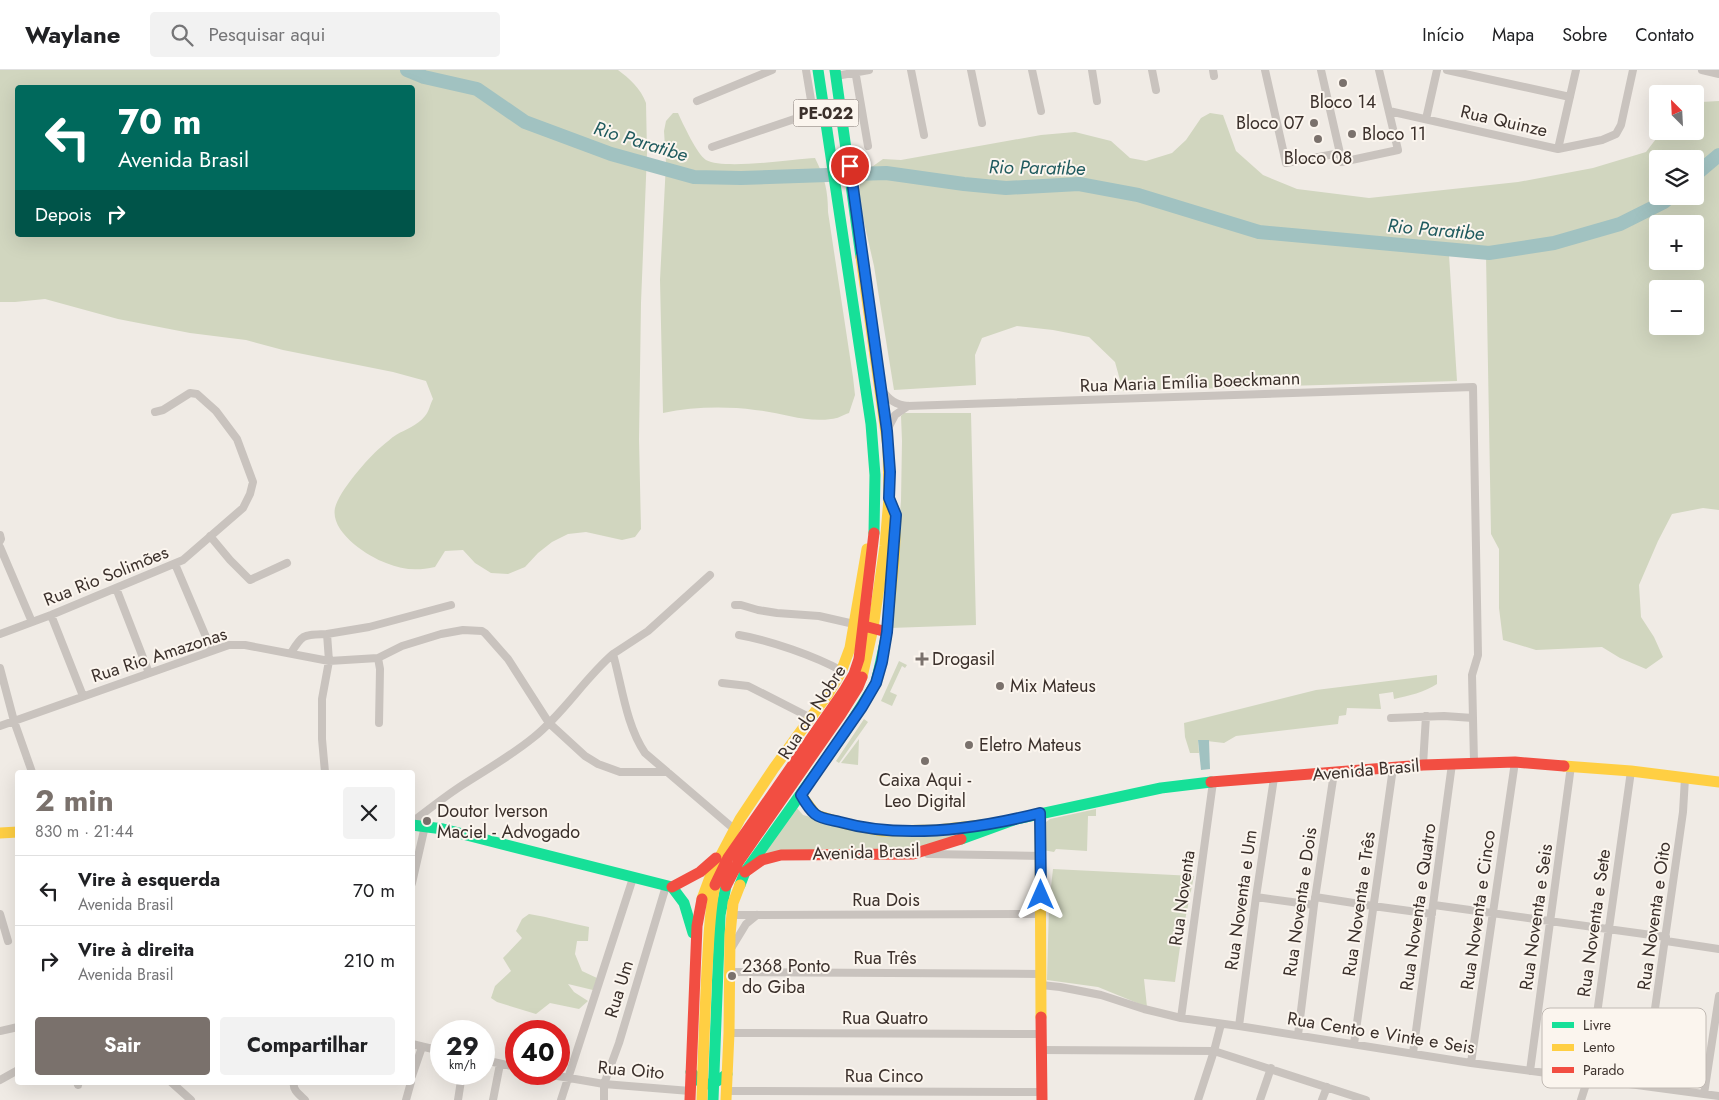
<!DOCTYPE html>
<html lang="pt">
<meta charset="utf-8">
<style>
body{margin:0;font-family:Jost,sans-serif;background:#f2f2f2;color:#202124;height:100vh;display:flex;flex-direction:column;font-size:19px;white-space:nowrap}
*{box-sizing:border-box;margin:0}
p{font-size:16px;color:#757577}
.icon{flex:none;width:28px;height:28px;fill:none;stroke:currentColor;stroke-width:2;stroke-linecap:round;stroke-linejoin:round}
.map{position:relative;flex:1;overflow:hidden}
.details{position:absolute;left:15px;top:700px;width:400px;height:315px;display:flex;flex-direction:column;background:#fff;border-radius:5px;box-shadow:0 5px 20px #0002}
.details>*{flex:none}
.guide{position:absolute;left:15px;top:15px;width:400px;height:152px;border-radius:5px;box-shadow:0 5px 20px #0002;background:#00695c;color:#fff;overflow:hidden}
.needle{width:32px;rotate:336deg}
.tools{position:absolute;left:1649px;top:15px;display:grid;gap:10px}
.tools a{display:grid;place-items:center;width:55px;height:55px;border-radius:5px;background:#fff;box-shadow:0 5px 20px #0002;font-size:25px}
.speed{position:absolute;left:430px;top:950px;display:flex;gap:10px;font-size:25px;font-weight:700;text-align:center}
.speed>*{display:grid;place-content:center;width:65px;height:65px;border-radius:50%;background:#fff;box-shadow:0 5px 20px #0002;line-height:1}
.speed small{font-size:12px;font-weight:400}
.speed .limit{border:8px solid #d22;background:#fff;color:#111}
.pin{position:absolute;display:grid;place-items:center;width:42px;height:42px;color:#fff;margin:-21px;border:2px solid #fff;border-radius:50%;box-shadow:0 1px 5px #0007}
.me{position:absolute;width:55px;margin:-28px;rotate:0deg;stroke-linejoin:round;filter:drop-shadow(0 0 4px #0008)}
.turn{display:flex;align-items:center;gap:18px;height:105px;padding:0 20px;font-size:22px}
.turn .icon{width:65px;height:65px;stroke-width:2.5}
.turn b{display:block;font-size:35px;line-height:42px}
.then{display:flex;align-items:center;height:48px;padding:0 20px;background:#0003;gap:10px;font-size:19px}
.round{display:grid;place-items:center;flex:none;width:52px;height:52px;border-radius:5px;background:#f2f2f2}
.summary{display:flex;align-items:center;justify-content:space-between;height:85px;padding:0 20px}
h1{font-size:30px;font-weight:700;line-height:38px;color:#7a716c}
.action{display:flex;gap:10px;margin-top:auto;padding:10px 20px}
.action a{flex:1;height:58px;border-radius:5px;background:#7a716c;color:#fff;font-size:20px;font-weight:700;line-height:58px;text-align:center}
.action a+a{background:#f2f2f2;color:#202124}
ul{padding:0;list-style:none}
li{display:flex;align-items:center;gap:15px;height:70px;padding:0 20px;border-top:1px solid #e0e0e0}
li div{flex:1}
li b{display:block;font-size:19px}
li em{font-style:normal}
header{display:flex;align-items:center;gap:30px;box-sizing:border-box;height:70px;padding:0 25px;background:#fff;border-bottom:1px solid #e0e0e0}
header strong{font-size:24px}
nav{display:flex;gap:28px;margin-inline-start:auto;font-size:18px}
.search{width:350px;height:45px;background:#f2f2f2;display:flex;align-items:center;gap:12px;box-sizing:border-box;padding:0 18px;border-radius:5px;color:#757577;font-size:19px}
.map>svg:first-child{display:block}
.green{fill:#d1d6bf;fill-rule:evenodd}
.water{fill:#a1c2c1}
.lines{fill:none;stroke-linecap:round;stroke-linejoin:round}
.river{stroke:#a1c2c1;stroke-width:14}
.street{stroke:#c9c3be;stroke-width:8}
.fast{stroke:#16e098;stroke-width:11}
.slow{stroke:#ffcf43;stroke-width:11}
.jam{stroke:#f24e42;stroke-width:11}
.route-casing{stroke:#114b97;stroke-width:12}
.route{stroke:#1a73e8;stroke-width:9}
.poi-dot{fill:#7a716c;stroke:#fbf5ee;stroke-width:2}
.labels{text-anchor:middle;stroke-width:4;stroke-linejoin:round;paint-order:stroke}
.shield{fill:#fbf5ee;stroke:#756b66;stroke-width:1}
.shield-label{font-size:16px;font-weight:bold;fill:#3b302b}
.poi-label{font-size:18px;fill:#3b302b;stroke:#fbf5ee;text-anchor:start}
.street-label{font-size:18px;fill:#3b302b;stroke:#fbf5ee}
.water-label{font-size:19px;font-style:italic;fill:#1f5a5e;stroke:#fbf5ee}
.key{fill:#fbf5ee;stroke:#c1bab4;stroke-width:1}
.key-label{font-size:14px;fill:#3b302b}
</style>
<header>
<strong>Waylane</strong>
<div class="search"><svg class="icon" aria-label="search" viewBox="0 0 24 24"><circle cx="10" cy="10" r="6"/><path d="M15 15l6 6"/></svg>Pesquisar aqui</div>
<nav><a>Início</a><a>Mapa</a><a>Sobre</a><a>Contato</a></nav>
</header>
<div class="map">
<svg width="1719" height="1030" viewBox="0 0 1719 1030">
<rect width="100%" height="100%" fill="#f0ebe5"/>
<path class="green" d="M0 0H618C629 8 641 19 646 33L647 83 641 233 639 369 641 459 635 467 622 470 586 462 568 464 552 472 538 483 525 497 508 504 491 503 475 493 463 480 445 481 435 497C417 501 403 500 386 493 367 486 330 462 335 438 339 421 368 388 381 377 386 373 391 368 396 365 406 359 417 356 425 346 429 342 430 334 433 329L426 311 393 302 283 280 246 270 190 263 118 249 45 229 15 232H0ZM18 18H412V165H18Z
M1719 31V440L1703 438 1672 444 1658 471 1639 515 1641 547 1654 567 1663 587 1646 599 1620 588 1602 577 1536 580 1503 570 1499 538V479L1491 464 1486 185H1449L1457 311 1123 321 1115 292 1089 267 1053 260 1017 256 982 268 975 285 976 315 894 320 874 196 858 126 862 104 883 89 901 90 1041 65 1075 62 1111 71 1130 88 1146 91 1172 83 1186 70 1201 48 1210 43 1223 45 1236 81 1263 105 1297 119 1369 128 1518 112 1593 98 1646 82 1662 61H1695V36L1701 32ZM1658 89H1695V126H1658ZM1658 154H1695V191H1658ZM1658 219H1695V256H1658Z
M673 43H678C683 54 697 84 706 90 724 100 793 89 815 88 825 108 828 121 828 142L853 307 855 325 849 343C843 345 837 349 831 349 805 353 780 342 755 340 725 336 692 337 663 343L660 210 666 93 664 61 666 51Z
M904 343H971L976 555 890 558 901 431 902 371 901 346Z
M899 591 907 595 905 598 902 596 890 622 897 625 892 636 881 631Z
M1437 605V614C1425 622 1408 626 1394 629L1393 622 1379 624 1381 639 1347 638 1346 645 1339 646 1338 654 1236 666 1224 673 1198 670 1199 683H1190L1185 667 1184 653 1316 620Z
M864 649 868 652 839 693 836 691Z
M859 669 858 695 841 693Z
M796 737 803 745 855 759 963 764 910 782 780 783 752 795Z
M1096 739V746H1088L1087 781 1056 779 1054 782 1043 780V762L1046 752 1050 749Z
M1053 799 1194 806 1181 870 1175 912 1144 909 1147 937 1098 917 1047 910 1049 835Z
M529 844C549 847 569 853 589 857L588 871H577L575 884 582 901 597 908 593 920 568 914 574 922 588 931 579 939 550 933 536 944 497 932 491 928 495 916 511 901 503 888 522 868 516 861 522 849Z"/>
<path class="water" d="M1198 670H1209L1210 699 1201 700Z"/>
<g class="lines">
<path class="river" d="M407 0 424 7 477 19 525 52 611 84 694 107 741 108 886 103 964 114 1006 118 1079 114 1138 125 1259 162 1489 183 1554 173 1620 154 1664 132 1671 126
M1695 105 1719 85"/>
<path class="street" d="M806 0 811 30 818 46
M855 0 868 76
M911 0 924 65
M971 0 982 53
M1032 0 1041 41
M1092 0 1097 31
M1152 0 1156 20
M1213 0 1214 6
M1265 0 1286 93 1340 83
M1321 0 1342 92 1398 80 1379 0
M1447 0 1570 27
M1702 0 1719 4
M836 6 869 0
M697 31 772 0
M1389 41 1558 79 1602 70 1616 64 1621 55 1633 0
M1426 49 1437 0
M712 77 815 42
M1558 79 1576 0
M882 320C889 330 896 335 908 336L1473 317 1478 585 1472 605 1474 692
M887 360 895 345 908 336
M0 465 1 469 0 471
M210 466 230 490 250 510 287 493
M0 477 32 552
M175 494 212 581
M710 505 648 561 613 584C622 616 626 655 645 683L734 759
M116 518 149 603
M735 535H741L758 540 777 543 819 546 854 554
M51 545 83 626
M0 564 51 545 183 490 243 438 250 424 253 412 237 369 216 341 197 324 190 323 163 340 155 342
M739 565C769 570 815 586 842 601
M291 583C303 563 304 565 327 564
M378 588 380 599 379 653
M0 598 14 651 32 702
M722 613 748 616 811 648
M1391 648 1444 646 1473 648
M0 656 229 575H245L329 591 378 588 402 576 441 564 463 560 482 561 485 563 508 589 549 653 585 686 598 694 620 702H667
M1423 695 1426 646
M325 702 322 669V629L329 591 327 564 369 557 451 535
M412 752C428 740 443 728 458 718 484 701 511 686 534 667 564 643 584 609 613 584
M928 784 1042 786
M412 813 425 756
M1256 827 1314 835
M1315 827 1373 836 1432 844
M1434 835 1666 867
M0 844 8 871
M731 845 1041 844
M1666 871 1719 879
M732 877 746 854 757 845
M729 902 1041 904
M1041 915 1060 917 1101 925 1144 939 1181 948 1239 956 1471 993 1719 1026
M1181 948 1213 712
M1239 956 1256 827 1274 708
M0 961 18 957
M729 963 1042 964
M1298 965 1314 835 1334 703
M412 974 441 981
M1354 974 1393 698
M1041 980 1214 981 1366 1030
M1413 983 1452 694
M484 990 516 997
M1471 993 1515 692
M1530 1001 1571 696
M546 1004 604 1014 690 1021
M412 1006 422 977
M0 1010 18 1000
M77 1012 78 1015
M171 1012 191 1030
M294 1012C292 1020 300 1025 305 1030
M1644 1016 1683 742 1685 708
M727 1021 1042 1022
M1704 1024 1719 926
M406 1030 411 1012
M458 1030 462 1004
M493 1030 500 994
M561 1030 633 808
M604 1030V1014L619 973 666 816
M1198 1030 1214 981 1221 954
M1260 1030 1271 998
M1322 1030 1327 1017
M1581 1030 1588 1008 1631 701"/>
<path class="fast" d="M818 0 871 354 875 405 874 463
M835 0 861 187
M412 755 443 759 672 817 684 833 693 863
M961 769 1016 749 1161 718 1211 712
M740 815 745 802 845 662 876 613 886 568
M691 1002C703 1019 713 1016 727 1004
M713 1030 720 845 726 816"/>
<path class="slow" d="M861 187 888 377 889 428 885 476 873 558 862 607
M886 568 894 490 896 445 889 428
M1564 696 1631 701 1719 712
M801 725 816 745 846 754 883 761 937 760 981 755
M1040 743 1041 947
M0 763 18 762
M702 829 712 802 740 749 774 698 828 624 841 602 850 578 867 479
M702 1030C703 986 705 943 707 899 709 872 709 843 715 815
M726 1030 729 963 730 865 733 833 740 815"/>
<path class="jam" d="M864 556 887 562
M1211 712 1423 695 1515 692 1564 696
M745 802 762 790 781 785 913 784 961 769
M715 815 728 788 844 621 854 604 859 589 874 463
M726 816 739 791 841 644 858 617 862 607
M672 817 700 802 716 788
M1041 947 1042 1030
M690 1030 697 856 702 829"/>
</g>
<g class="lines">
<g class="route-casing">
<path id="route" d="M850 96 887 361 890 402 889 428 896 445 887 562 882 592 876 613 862 637 801 725C805 732 809 739 815 744 821 749 832 750 840 752 904 770 977 759 1040 743L1041 825"/>
</g>
<use href="#route" class="route"/>
</g>
<g class="poi-dot">
<circle cx="1343" cy="13" r="5"/>
<circle cx="1314" cy="53" r="5"/>
<circle cx="1352" cy="64" r="5"/>
<circle cx="1318" cy="69" r="5"/>
<path d="M919.5 581.5h5v5h5v5h-5v5h-5v-5h-5v-5h5z"/>
<circle cx="1000" cy="616" r="5"/>
<circle cx="969" cy="675" r="5"/>
<circle cx="925" cy="691" r="5"/>
<circle cx="427" cy="751" r="5"/>
<circle cx="732" cy="906" r="5"/>
</g>
<g class="labels">
<rect class="shield" x="793.5" y="29.5" width="65" height="27" rx="4"/>
<g class="shield-label">
<text x="826" y="49">PE-022</text>
</g>
<g class="poi-label">
<text x="1343" y="38" text-anchor="middle">Bloco 14</text>
<text x="1304" y="59" text-anchor="end">Bloco 07</text>
<text x="1362" y="70">Bloco 11</text>
<text x="1318" y="94" text-anchor="middle">Bloco 08</text>
<text x="932" y="595">Drogasil</text>
<text x="1010" y="622">Mix Mateus</text>
<text x="979" y="681">Eletro Mateus</text>
<text x="925" y="716" text-anchor="middle">Caixa Aqui -<tspan x="925" dy="21">Leo Digital</tspan></text>
<text x="437" y="747">Doutor Iverson<tspan x="437" dy="21">Maciel - Advogado</tspan></text>
<text x="742" y="902">2368 Ponto<tspan x="742" dy="21">do Giba</tspan></text>
</g>
<g class="street-label">
<text transform="translate(1504 51) rotate(13)" y="6">Rua Quinze</text>
<text transform="translate(1190 312) rotate(-2)" y="6">Rua Maria Emília Boeckmann</text>
<text transform="translate(106 506) rotate(-22)" y="6">Rua Rio Solimões</text>
<text transform="translate(159 585) rotate(-18)" y="6">Rua Rio Amazonas</text>
<text transform="translate(812 642) rotate(-57)" y="6">Rua do Nobre</text>
<text transform="translate(1366 700) rotate(-5)" y="6">Avenida Brasil</text>
<text transform="translate(866 782) rotate(-2)" y="6">Avenida Brasil</text>
<text transform="translate(1182 828) rotate(-82)" y="6">Rua Noventa</text>
<text x="886" y="836">Rua Dois</text>
<text transform="translate(1241 830) rotate(-82)" y="6">Rua Noventa e Um</text>
<text transform="translate(1300 832) rotate(-82)" y="6">Rua Noventa e Dois</text>
<text transform="translate(1359 834) rotate(-82)" y="6">Rua Noventa e Três</text>
<text transform="translate(1418 837) rotate(-82)" y="6">Rua Noventa e Quatro</text>
<text transform="translate(1478 840) rotate(-82)" y="6">Rua Noventa e Cinco</text>
<text transform="translate(1654 846) rotate(-82)" y="6">Rua Noventa e Oito</text>
<text transform="translate(1536 847) rotate(-82)" y="6">Rua Noventa e Seis</text>
<text transform="translate(1594 853) rotate(-82)" y="6">Rua Noventa e Sete</text>
<text x="885" y="894">Rua Três</text>
<text transform="translate(619 919) rotate(-73)" y="6">Rua Um</text>
<text x="885" y="954">Rua Quatro</text>
<text transform="translate(1381 963) rotate(9)" y="6">Rua Cento e Vinte e Seis</text>
<text transform="translate(631 1000) rotate(5)" y="6">Rua Oito</text>
<text x="884" y="1012">Rua Cinco</text>
</g>
<g class="water-label">
<text transform="translate(641 71) rotate(17)" y="7">Rio Paratibe</text>
<text transform="translate(1037 97) rotate(1)" y="7">Rio Paratibe</text>
<text transform="translate(1436 159) rotate(5)" y="7">Rio Paratibe</text>
</g>
</g>
<rect x="1542" y="938" width="164" height="80" rx="8" class="key"/>
<rect x="1552" y="952" width="22" height="6" fill="#16e098"/>
<rect x="1552" y="974" width="22" height="7" fill="#ffcf43"/>
<rect x="1552" y="997" width="22" height="6" fill="#f24e42"/>
<g class="key-label">
<text x="1583" y="960">Livre</text>
<text x="1583" y="982">Lento</text>
<text x="1583" y="1005">Parado</text>
</g>
</svg>
<div class="tools">
<a><svg class="needle" viewBox="-14 -14 28 28"><path d="M0-13l5 13h-10z" fill="#e53935"/><path d="M0 13l5-13h-10z" fill="#757577"/></svg></a>
<a><svg class="icon" aria-label="layers" viewBox="0 0 24 24"><path d="M12 4l9 5-9 5-9-5zM3 14l9 5 9-5"/></svg></a>
<a>+</a>
<a>−</a>
</div>
<div class="speed"><div>29<small>km/h</small></div><div class="limit">40</div></div>
<div class="pin" style="left:850px;top:96px;background:#d93025"><svg class="icon" aria-label="arrive" viewBox="0 0 24 24"><path d="M6 21V4h12l-3 4 3 4H6"/></svg></div>
<svg class="me" style="left:1041px;top:825px" viewBox="-20 -20 40 40"><path d="M0-17L14 15 0 8-14 15z" fill="#1a73e8" stroke="#fff" stroke-width="4"/></svg>
<div class="guide">
<div class="turn"><svg class="icon" aria-label="left" viewBox="0 0 24 24"><path d="M17 20v-9H6M10 6l-5 5 5 5"/></svg><div><b>70 m</b>Avenida Brasil</div></div>
<div class="then">Depois<svg class="icon" aria-label="right" viewBox="0 0 24 24"><path d="M7 20v-9h11M14 6l5 5-5 5"/></svg></div>
</div>
<section class="details">
<div class="summary"><div><h1>2 min</h1><p>830 m · 21:44</p></div><a class="round"><svg class="icon" aria-label="close" viewBox="0 0 24 24"><path d="M6 6l12 12M18 6L6 18"/></svg></a></div>
<ul>
<li><svg class="icon" aria-label="left" viewBox="0 0 24 24"><path d="M17 20v-9H6M10 6l-5 5 5 5"/></svg><div><b>Vire à esquerda</b><p>Avenida Brasil</p></div><em>70 m</em></li>
<li><svg class="icon" aria-label="right" viewBox="0 0 24 24"><path d="M7 20v-9h11M14 6l5 5-5 5"/></svg><div><b>Vire à direita</b><p>Avenida Brasil</p></div><em>210 m</em></li>
</ul>
<div class="action"><a>Sair</a><a>Compartilhar</a></div>
</section>
</div>
